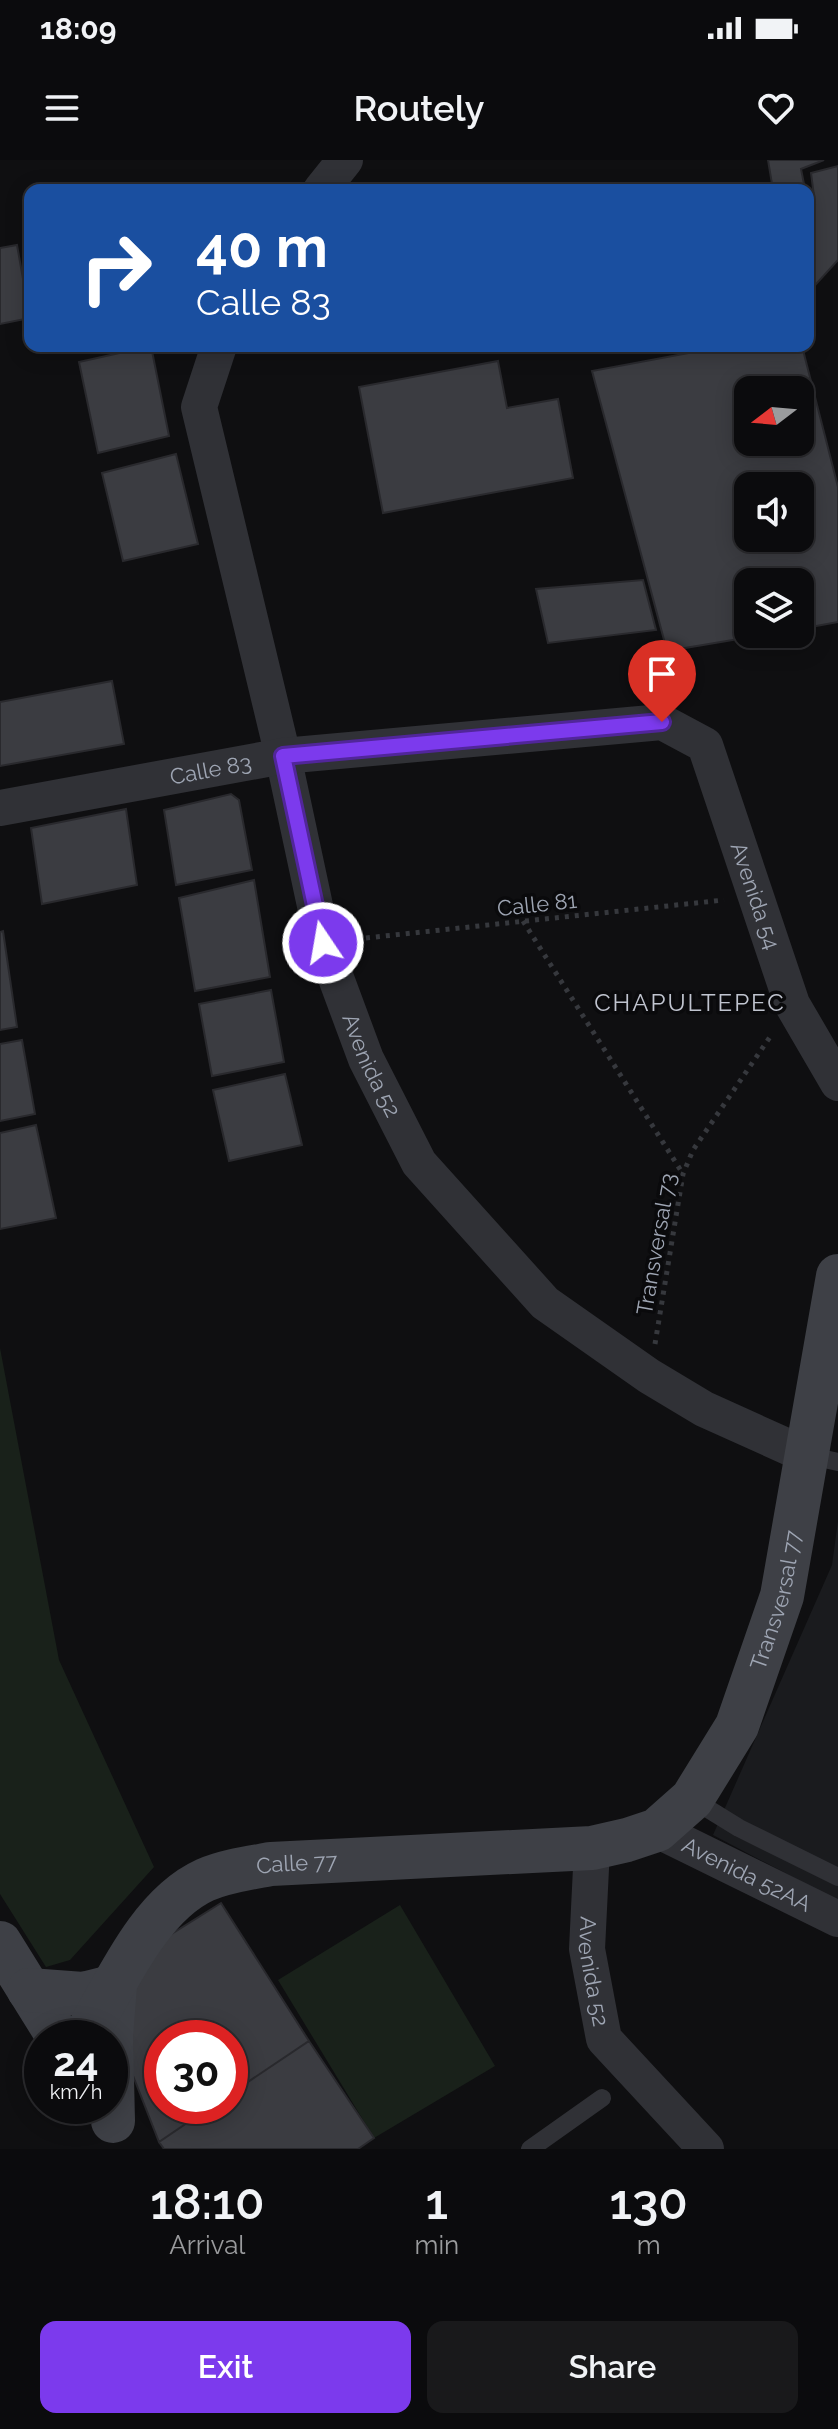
<!DOCTYPE html>
<style>
body{margin:0;font-family:Raleway,sans-serif;background:#19191b;color:#f1f3f6;height:100vh;display:flex;flex-direction:column;font-size:30px;white-space:nowrap}
*{box-sizing:border-box;margin:0}
p{font-size:26px;color:#9a9b9d}
.icon{flex:none;width:44px;height:44px;fill:none;stroke:currentColor;stroke-width:2;stroke-linecap:round;stroke-linejoin:round}
.map{position:relative;height:1989px;overflow:hidden}
.details{display:flex;flex-direction:column;background:#0b0b0d;flex:1}
.details>*{flex:none}
.banner{position:absolute;left:24px;top:24px;width:790px;height:168px;border-radius:16px;box-shadow:0 4px 20px #0003,0 0 0 2px #2b2b2e;background:#1a4fa0;color:#fff;overflow:hidden}
.needle{width:52px;rotate:254deg}
.controls{position:absolute;left:734px;top:216px;display:grid;gap:16px}
.controls a{display:grid;place-items:center;width:80px;height:80px;border-radius:16px;background:#0b0b0d;box-shadow:0 4px 20px #0003,0 0 0 2px #2b2b2e;font-size:40px}
.speed{position:absolute;left:24px;top:1860px;display:flex;gap:16px;font-size:40px;font-weight:700;text-align:center}
.speed>*{display:grid;place-content:center;width:104px;height:104px;border-radius:50%;background:#0b0b0d;box-shadow:0 4px 20px #0003,0 0 0 2px #2b2b2e;line-height:1}
.speed small{font-size:20px;font-weight:400}
.speed .limit{border:12px solid #d22;background:#fff;color:#111}
.pin{position:absolute;display:grid;place-items:center;width:68px;height:68px;color:#fff;margin:-82px -34px;border-radius:50% 50% 50% 0;rotate:-45deg;box-shadow:0 0 8px #0007}
.pin .icon{rotate:45deg}
.me{position:absolute;width:88px;margin:-44px;rotate:348deg;stroke-linejoin:round;filter:drop-shadow(0 0 6px #0008)}
.turn{display:flex;align-items:center;gap:28px;height:168px;padding:0 40px;font-size:36px}
.turn .icon{width:104px;height:104px;stroke-width:2.5}
.turn b{display:block;font-size:56px;line-height:68px}
.eta{display:flex;justify-content:space-evenly;align-items:center;height:136px;text-align:center}
.eta b{font-size:48px;font-weight:600;line-height:56px}
.primary-button{display:flex;gap:16px;margin-top:auto;padding:16px 40px}
.primary-button a{flex:1;height:92px;border-radius:16px;background:#7c3aed;color:#fff;font-size:32px;font-weight:600;line-height:92px;text-align:center}
.primary-button a+a{background:#19191b;color:#f1f3f6}
.status{display:flex;justify-content:space-between;align-items:center;height:56px;padding:0 40px;background:#0b0b0d;direction:ltr}
.status svg{height:22px;fill:currentColor}
header{display:flex;justify-content:space-between;align-items:center;height:104px;padding:0 40px;background:#0b0b0d;font-size:36px;font-weight:600}
.map>svg:first-child{display:block}
.built{fill:#1a1b1e}
.green{fill:#19211a}
.building{fill:#3b3c41;stroke:#29292d;stroke-width:2;fill-rule:evenodd}
.lines{fill:none;stroke-linecap:round;stroke-linejoin:round}
.path{stroke:#36383d;stroke-width:5;stroke-dasharray:4 6;stroke-linecap:butt}
.lane{stroke:#303136;stroke-width:18}
.street{stroke:#303136;stroke-width:36}
.secondary{stroke:#3e4046;stroke-width:44}
.route-casing{stroke:#51269a;stroke-width:20}
.route{stroke:#7c3aed;stroke-width:14}
.labels{text-anchor:middle;stroke-width:7;stroke-linejoin:round;paint-order:stroke}
.street-label{font-size:22px;fill:#9ea5b3;stroke:#0a0a0c}
.neighbourhood-label{font-size:24px;letter-spacing:2px;fill:#c0c4cf;stroke:#0a0a0c}
</style>
<div class="status"><b>18:09</b><svg viewBox="0 0 49 12"><path d="M0 12V9h3v3zM5 12V6h3v6zM10 12V3h3v9zM15 12V0h3v12zM26 1h20v11H26zM47 4h2v5h-2z"/></svg></div>
<header><svg class="icon" aria-label="menu" viewBox="0 0 24 24"><path d="M4 6h16M4 12h16M4 18h16"/></svg>Routely<svg class="icon" aria-label="heart" viewBox="0 0 24 24"><path d="M12 20l-8-8c-3-5 5-10 8-4 3-6 11-1 8 4z"/></svg></header>
<div class="map">
<svg width="838" height="1989" viewBox="0 0 838 1989">
<rect width="100%" height="100%" fill="#0f0f11"/>
<path class="built" d="M838 1361V1741L713 1675 832 1405Z"/>
<path class="green" d="M0 1188 59 1500 154 1707 70 1800 46 1807 0 1734Z
M400 1745 495 1906 374 1978 278 1820Z"/>
<path class="building" d="M768 0H824L801 9 805 29 801 30H773Z
M838 6V100L808 133V46L815 44 811 13Z
M17 85 30 158 0 164V88Z
M151 186 169 276 98 293 79 202Z
M726 186H802L838 327V462L800 469V422H748V474H769L667 491 592 211ZM748 230H800V282H748ZM748 326H800V378H748Z
M498 201 507 248 558 239 573 318 383 353 359 227Z
M176 294 198 384 123 401 102 313Z
M643 420 656 470 548 483 536 429Z
M112 521 124 584 0 606V542Z
M231 634 239 640 252 710 176 725 164 650Z
M126 649 137 725 42 744 31 668Z
M254 720 270 817 195 831 179 738Z
M3 771 17 867 0 870V772Z
M271 830 284 902 212 916 199 844Z
M22 880 35 954 0 961V884Z
M285 914 302 985 229 1001 213 930Z
M36 965 56 1058 0 1069V973Z
M221 1743 309 1881 230 1934V1878H162V1946H212L159 1982 119 1880 146 1790Z
M309 1881 374 1978 358 1989H164L159 1982 212 1946H230V1934Z"/>
<g class="lines">
<path class="path" d="M523 761 683 1014
M356 779 724 740
M655 1184 683 1014 693 990 772 874"/>
<path class="lane" d="M806 1295 838 1302
M692 1639 739 1668 838 1717
M530 1989 602 1938"/>
<g class="street">
<path d="M321 30 345 0"/>
<path id="s1" d="M219 186 199 247 283 596 323 783 366 899 419 1003 545 1143 649 1216 704 1249 806 1295"/>
<path id="s2" d="M0 648 283 596 662 562 705 585 792 844 838 923"/>
<path id="s3" d="M657 1670 838 1759"/>
<path id="s4" d="M592 1688 587 1789 604 1879 706 1989"/>
</g>
<g class="secondary">
<path d="M0 1783 59 1878"/>
<path d="M29 1830 83 1834 115 1826 111 1877 113 1961"/>
<path id="s5" d="M84 1878C115 1826 148 1746 205 1720 226 1711 249 1708 271 1704L592 1688 627 1680 657 1670 692 1639 737 1566 782 1436 838 1116"/>
</g>
</g>
<g class="lines">
<g class="route-casing">
<path id="route" d="M323 783 283 596 662 562"/>
</g>
<use href="#route" class="route"/>
</g>
<g class="labels">
<g class="street-label">
<text dy="8" stroke="none"><textPath href="#s2" startOffset="214">Calle 83</textPath></text>
<text dy="8" stroke="none"><textPath href="#s2" startOffset="876">Avenida 54</textPath></text>
<text transform="translate(537 744) rotate(-6)" y="8">Calle 81</text>
<text dy="8" stroke="none"><textPath href="#s1" startOffset="746">Avenida 52</textPath></text>
<text transform="translate(656 1084) rotate(-80)" y="8">Transversal 73</text>
<text dy="8" stroke="none"><textPath href="#s5" startOffset="924">Transversal 77</textPath></text>
<text dy="8" stroke="none"><textPath href="#s5" startOffset="296">Calle 77</textPath></text>
<text dy="8" stroke="none"><textPath href="#s3" startOffset="100">Avenida 52AA</textPath></text>
<text dy="8" stroke="none"><textPath href="#s4" startOffset="124">Avenida 52</textPath></text>
</g>
<g class="neighbourhood-label">
<text x="690" y="851">CHAPULTEPEC</text>
</g>
</g>
</svg>
<div class="controls">
<a><svg class="needle" viewBox="-14 -14 28 28"><path d="M0-13l5 13h-10z" fill="#e53935"/><path d="M0 13l5-13h-10z" fill="#9a9b9d"/></svg></a>
<a><svg class="icon" aria-label="sound" viewBox="0 0 24 24"><path d="M4 9h4l5-4v14l-5-4H4zM17 9q2 3 0 6"/></svg></a>
<a><svg class="icon" aria-label="layers" viewBox="0 0 24 24"><path d="M12 4l9 5-9 5-9-5zM3 14l9 5 9-5"/></svg></a>
</div>
<div class="speed"><div>24<small>km/h</small></div><div class="limit">30</div></div>
<div class="pin" style="left:662px;top:562px;background:#d93025"><svg class="icon" aria-label="arrive" viewBox="0 0 24 24"><path d="M6 21V4h12l-3 4 3 4H6"/></svg></div>
<svg class="me" style="left:323px;top:783px" viewBox="-20 -20 40 40"><circle r="17" fill="#7c3aed" stroke="#fff" stroke-width="3"/><path d="M0-11L8 9 0 5-8 9z" fill="#fff"/></svg>
<div class="banner">
<div class="turn"><svg class="icon" aria-label="right" viewBox="0 0 24 24"><path d="M7 20v-9h11M14 6l5 5-5 5"/></svg><div><b>40 m</b>Calle 83</div></div>
</div>
</div>
<section class="details">
<div class="eta">
<div><b>18:10</b><p>Arrival</p></div>
<div><b>1</b><p>min</p></div>
<div><b>130</b><p>m</p></div>
</div>
<div class="primary-button"><a>Exit</a><a>Share</a></div>
</section>
